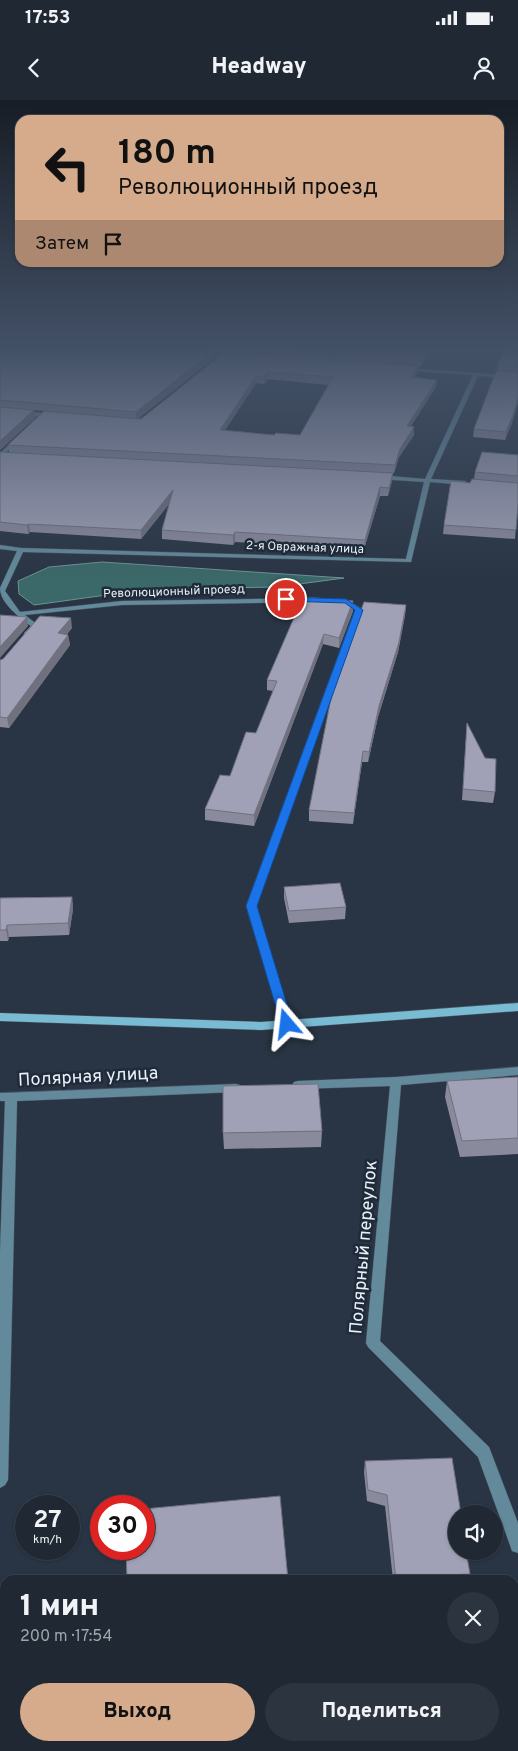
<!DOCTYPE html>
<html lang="ru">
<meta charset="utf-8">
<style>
body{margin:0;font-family:Overpass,sans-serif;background:#2c343f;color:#f1f3f6;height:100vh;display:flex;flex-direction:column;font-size:19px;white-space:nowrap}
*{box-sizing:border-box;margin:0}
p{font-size:16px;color:#a1a6ac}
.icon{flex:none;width:28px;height:28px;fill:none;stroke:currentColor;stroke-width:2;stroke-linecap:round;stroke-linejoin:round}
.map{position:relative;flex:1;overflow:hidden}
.side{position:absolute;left:0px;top:1475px;width:519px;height:176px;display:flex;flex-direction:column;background:#1f2833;border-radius:15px 15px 0 0;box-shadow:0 1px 4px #0004,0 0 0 1px #3c444e}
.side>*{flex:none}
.banner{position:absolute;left:15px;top:15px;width:489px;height:152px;border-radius:15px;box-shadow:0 1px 4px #0004,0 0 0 1px #3c444e;background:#d6ab8b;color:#111;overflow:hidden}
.tools{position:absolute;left:448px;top:1405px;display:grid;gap:10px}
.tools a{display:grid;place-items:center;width:55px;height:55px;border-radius:50%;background:#1f2833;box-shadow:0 1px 4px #0004,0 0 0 1px #3c444e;font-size:25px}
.speed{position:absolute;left:15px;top:1395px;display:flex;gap:10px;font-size:25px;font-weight:700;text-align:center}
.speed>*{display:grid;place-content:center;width:65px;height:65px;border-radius:50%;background:#1f2833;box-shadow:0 1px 4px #0004,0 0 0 1px #3c444e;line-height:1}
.speed small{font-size:12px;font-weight:400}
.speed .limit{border:8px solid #d22;background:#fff;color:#111}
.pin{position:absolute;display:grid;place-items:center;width:42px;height:42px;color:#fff;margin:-21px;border:2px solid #fff;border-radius:50%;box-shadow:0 1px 5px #0007}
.me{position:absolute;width:55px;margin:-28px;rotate:343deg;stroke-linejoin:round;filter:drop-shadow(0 0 4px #0008)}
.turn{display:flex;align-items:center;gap:18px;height:105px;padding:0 20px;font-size:22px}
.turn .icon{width:65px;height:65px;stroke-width:2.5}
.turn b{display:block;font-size:35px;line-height:42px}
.then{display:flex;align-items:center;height:48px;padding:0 20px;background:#0003;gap:10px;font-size:19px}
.round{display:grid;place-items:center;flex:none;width:52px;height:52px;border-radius:26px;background:#2c343f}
.headline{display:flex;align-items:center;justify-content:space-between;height:85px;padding:0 20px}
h1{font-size:30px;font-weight:800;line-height:38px}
.primary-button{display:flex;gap:10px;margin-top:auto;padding:10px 20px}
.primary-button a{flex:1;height:58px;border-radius:30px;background:#d6ab8b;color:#111;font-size:20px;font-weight:800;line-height:58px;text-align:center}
.primary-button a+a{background:#2c343f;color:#f1f3f6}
.status{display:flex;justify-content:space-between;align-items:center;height:35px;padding:0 25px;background:#1f2833;direction:ltr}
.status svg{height:14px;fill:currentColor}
header{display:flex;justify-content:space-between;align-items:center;height:65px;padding:0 20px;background:#1f2833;font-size:22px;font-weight:800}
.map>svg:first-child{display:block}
.water{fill:#3b6868;stroke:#6f9194}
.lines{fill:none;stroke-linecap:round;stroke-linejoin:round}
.street-casing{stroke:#485361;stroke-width:1}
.secondary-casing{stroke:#485361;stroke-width:1}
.street{fill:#638a9a;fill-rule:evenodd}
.secondary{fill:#7abbd4;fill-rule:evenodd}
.wall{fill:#8a8a9d;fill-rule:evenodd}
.shaded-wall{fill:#70717f}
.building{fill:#a0a1b6;stroke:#70717f;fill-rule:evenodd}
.route{fill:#1a73e8;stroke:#114b97}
.labels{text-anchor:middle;stroke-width:5;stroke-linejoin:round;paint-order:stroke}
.far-street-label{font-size:12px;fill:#e9f0fa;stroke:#1f2b39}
.near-street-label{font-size:18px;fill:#e9f0fa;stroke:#1f2b39}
</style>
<div class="status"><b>17:53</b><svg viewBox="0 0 49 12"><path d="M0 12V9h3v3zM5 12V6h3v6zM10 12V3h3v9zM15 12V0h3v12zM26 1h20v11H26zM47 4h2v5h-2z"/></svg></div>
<header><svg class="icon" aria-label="back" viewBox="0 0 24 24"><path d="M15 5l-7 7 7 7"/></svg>Headway<svg class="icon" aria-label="person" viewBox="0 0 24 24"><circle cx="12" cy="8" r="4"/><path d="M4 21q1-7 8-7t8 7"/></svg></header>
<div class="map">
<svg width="518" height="1651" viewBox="0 0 518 1651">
<rect width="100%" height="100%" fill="#293544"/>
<path class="water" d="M102 462 344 478 277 487 150 489 34 505 19 494 18 481 49 467Z"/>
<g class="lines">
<g class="street-casing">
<path id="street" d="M198 254 233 256 235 257 233 258 200 256Z
M404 268 518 276V278L478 276 431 379 465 381 468 383 465 385 430 382 411 462 23 452 5 491 20 512 122 501 315 498 318 500 315 502 122 505 25 515 39 526 31 535H25L24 533 31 526C20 518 0 503 0 488L17 451 0 449V445L21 448 406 459 424 382 379 379 376 377 379 375 425 379 473 275 402 270Z
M0 309 54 314 57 316 54 318 0 313Z
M17 337 22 338 0 358V353Z
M342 499 348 500 362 509 256 806 292 925 291 928H283L282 925 246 806 355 510 345 503 340 502 339 501Z
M518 967V975L401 985 380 1241 489 1347 518 1423V1453L512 1451 510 1445 478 1357 368 1247 366 1243 390 986 298 989 294 988 292 985 294 982 298 981 396 977Z
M236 984 240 985 242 988 240 991 236 992 17 1001 8 1380 5 1385 0 1388V1152L5 1001H0V993Z"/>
</g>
<g class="secondary-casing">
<path id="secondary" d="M518 903V911L261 930 0 921V913L261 922Z"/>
</g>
<use href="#street" class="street"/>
<use href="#secondary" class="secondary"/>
</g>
<path class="wall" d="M0 251H429L420 267H418L417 273 415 278 436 287 411 326 414 327V335L399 357 394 373H393L392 381 388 396H380L364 449 235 442 233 445 162 439V430L169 404 141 439 30 432 28 434 0 431V352H9L8 345 44 311 34 310 35 318 0 350ZM212 253H223L141 319 139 318 212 260ZM268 279 329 285 300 335H274L225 330 256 283 264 284Z
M518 251V302L512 323 505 340 473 337 474 329 497 271 498 265Z
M518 355V413H517L515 439 443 434 444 425 474 379 475 372Z
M353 501V511L339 548 323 544 254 726 205 720V709L230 676 256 633 273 591 267 590V580Z
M406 505 405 515 398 552 378 617 368 662H362L353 724 309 721V710Z
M72 528 67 534 68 535 70 545 9 628 0 627V560L3 559Z
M467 623 495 692 493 703 462 700Z
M284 787 346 807 345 819 289 823 284 798Z
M72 797 73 809 69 835 9 837 8 841H0V798Z
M518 977V1054L460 1057 445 997 447 981Z
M322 1031 321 1047 224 1049 223 1033Z
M365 1361 470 1474 468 1480H393L385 1406 367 1401 364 1372Z"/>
<path class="shaded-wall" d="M426 251H429L420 267 421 260Z
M212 252V260L136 320V312Z
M418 266 417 273 411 285V277Z
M268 272V279L264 284V276Z
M256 276V283L220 338V330Z
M437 280 436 287 406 334 407 326Z
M518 298V302L512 323 505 340 506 332Z
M34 310 35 318 0 350V341Z
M414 327V335L399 357 394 373 395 365 400 349Z
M393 373 392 381 388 396 389 388Z
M380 387V396L364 449 365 440Z
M173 390 174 398 141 439V430Z
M29 424 30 432 28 434 27 425Z
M235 432V442L233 445V435Z
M353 501V511L339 548V538Z
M406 505 405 515 398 552 378 617 368 662 369 652 379 606Z
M27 517 28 526 0 558V547Z
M71 518 72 528 60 543 58 533Z
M324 534 323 544 254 726V715Z
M68 535 70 545 9 628 7 618Z
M363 651 362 662 353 724 354 713Z
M72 797 73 809 69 835 68 823Z
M7 825 9 837 8 841 6 830Z
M60 1646H64L63 1651H60Z"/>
<path class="building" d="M0 251H191L212 252 136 312 0 300Z
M293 251H426L421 260Z
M504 251H518V267L498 265Z
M224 253H234L418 266 411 277 437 280 407 326 414 327 400 349 395 365 8 345 44 311 141 319ZM268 272 333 277 300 335 276 333 274 335 220 330 256 276H264Z
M496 271 518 272V298L513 315 506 332 474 329Z
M0 307 34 310 0 341Z
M0 352 393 373 389 388 380 387 365 440 235 432 233 435 162 430 173 390 141 430 29 424 27 425 0 422Z
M482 352 518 355V376L475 372Z
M472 379 518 383V404L516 430 444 425 451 381 470 383Z
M303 497 353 501 339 538 324 534 254 715 205 709 220 675 230 676 246 632 256 633 277 581 267 580Z
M364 502 406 505 399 542 379 606 369 652 363 651 354 713 309 710 334 583Z
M0 515 27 517 0 547Z
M40 516 71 518 58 533 68 535 7 618 0 617V560L3 559Z
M467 623 485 658 496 659 495 692 463 689Z
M340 783 346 807 289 811 284 787Z
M72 797 68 823 7 825 6 830H0V798Z
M518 977V1038L462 1041 447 981Z
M318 984 322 1031 223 1033V986Z
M452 1358 461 1414H456V1451H466L470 1474 420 1476 421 1480H396L387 1395 368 1390 365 1361Z
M280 1396 288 1480H127L126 1449H144V1409Z
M0 1578H5V1646H60V1651H0Z"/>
<linearGradient id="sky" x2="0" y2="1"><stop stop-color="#171d25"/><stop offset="0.52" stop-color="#435167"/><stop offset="1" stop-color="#435167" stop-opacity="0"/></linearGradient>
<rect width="518" height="482" fill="url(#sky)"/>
<path class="route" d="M283 497 346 499 363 510 257 806 293 924 287 929 281 924 246 806 355 510 345 503 286 501H283Z"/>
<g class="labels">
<g class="far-street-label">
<text transform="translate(305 447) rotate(2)" y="4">2-я Овражная улица</text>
<text transform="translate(174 491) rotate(-2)" y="4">Революционный проезд</text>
</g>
<g class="near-street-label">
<text transform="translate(88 976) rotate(-3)" y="6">Полярная улица</text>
<text transform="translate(363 1147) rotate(-85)" y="6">Полярный переулок</text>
</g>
</g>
</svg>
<div class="tools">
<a><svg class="icon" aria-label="sound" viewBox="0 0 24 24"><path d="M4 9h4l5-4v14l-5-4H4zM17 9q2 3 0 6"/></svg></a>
</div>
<div class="speed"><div>27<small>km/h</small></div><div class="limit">30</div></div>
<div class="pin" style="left:286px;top:499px;background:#d93025"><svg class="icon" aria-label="arrive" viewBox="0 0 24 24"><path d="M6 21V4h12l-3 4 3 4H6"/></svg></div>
<svg class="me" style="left:287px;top:924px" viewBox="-20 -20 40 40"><path d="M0-17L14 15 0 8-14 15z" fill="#1a73e8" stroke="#fff" stroke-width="4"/></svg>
<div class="banner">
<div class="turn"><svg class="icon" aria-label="left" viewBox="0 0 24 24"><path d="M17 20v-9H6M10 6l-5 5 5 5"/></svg><div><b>180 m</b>Революционный проезд</div></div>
<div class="then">Затем<svg class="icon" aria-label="arrive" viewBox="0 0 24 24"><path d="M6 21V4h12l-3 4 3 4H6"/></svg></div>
</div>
<section class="side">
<div class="headline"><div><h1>1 мин</h1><p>200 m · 17:54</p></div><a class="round"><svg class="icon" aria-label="close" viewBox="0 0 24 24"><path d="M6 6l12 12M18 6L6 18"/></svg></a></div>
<div class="primary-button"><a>Выход</a><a>Поделиться</a></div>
</section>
</div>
